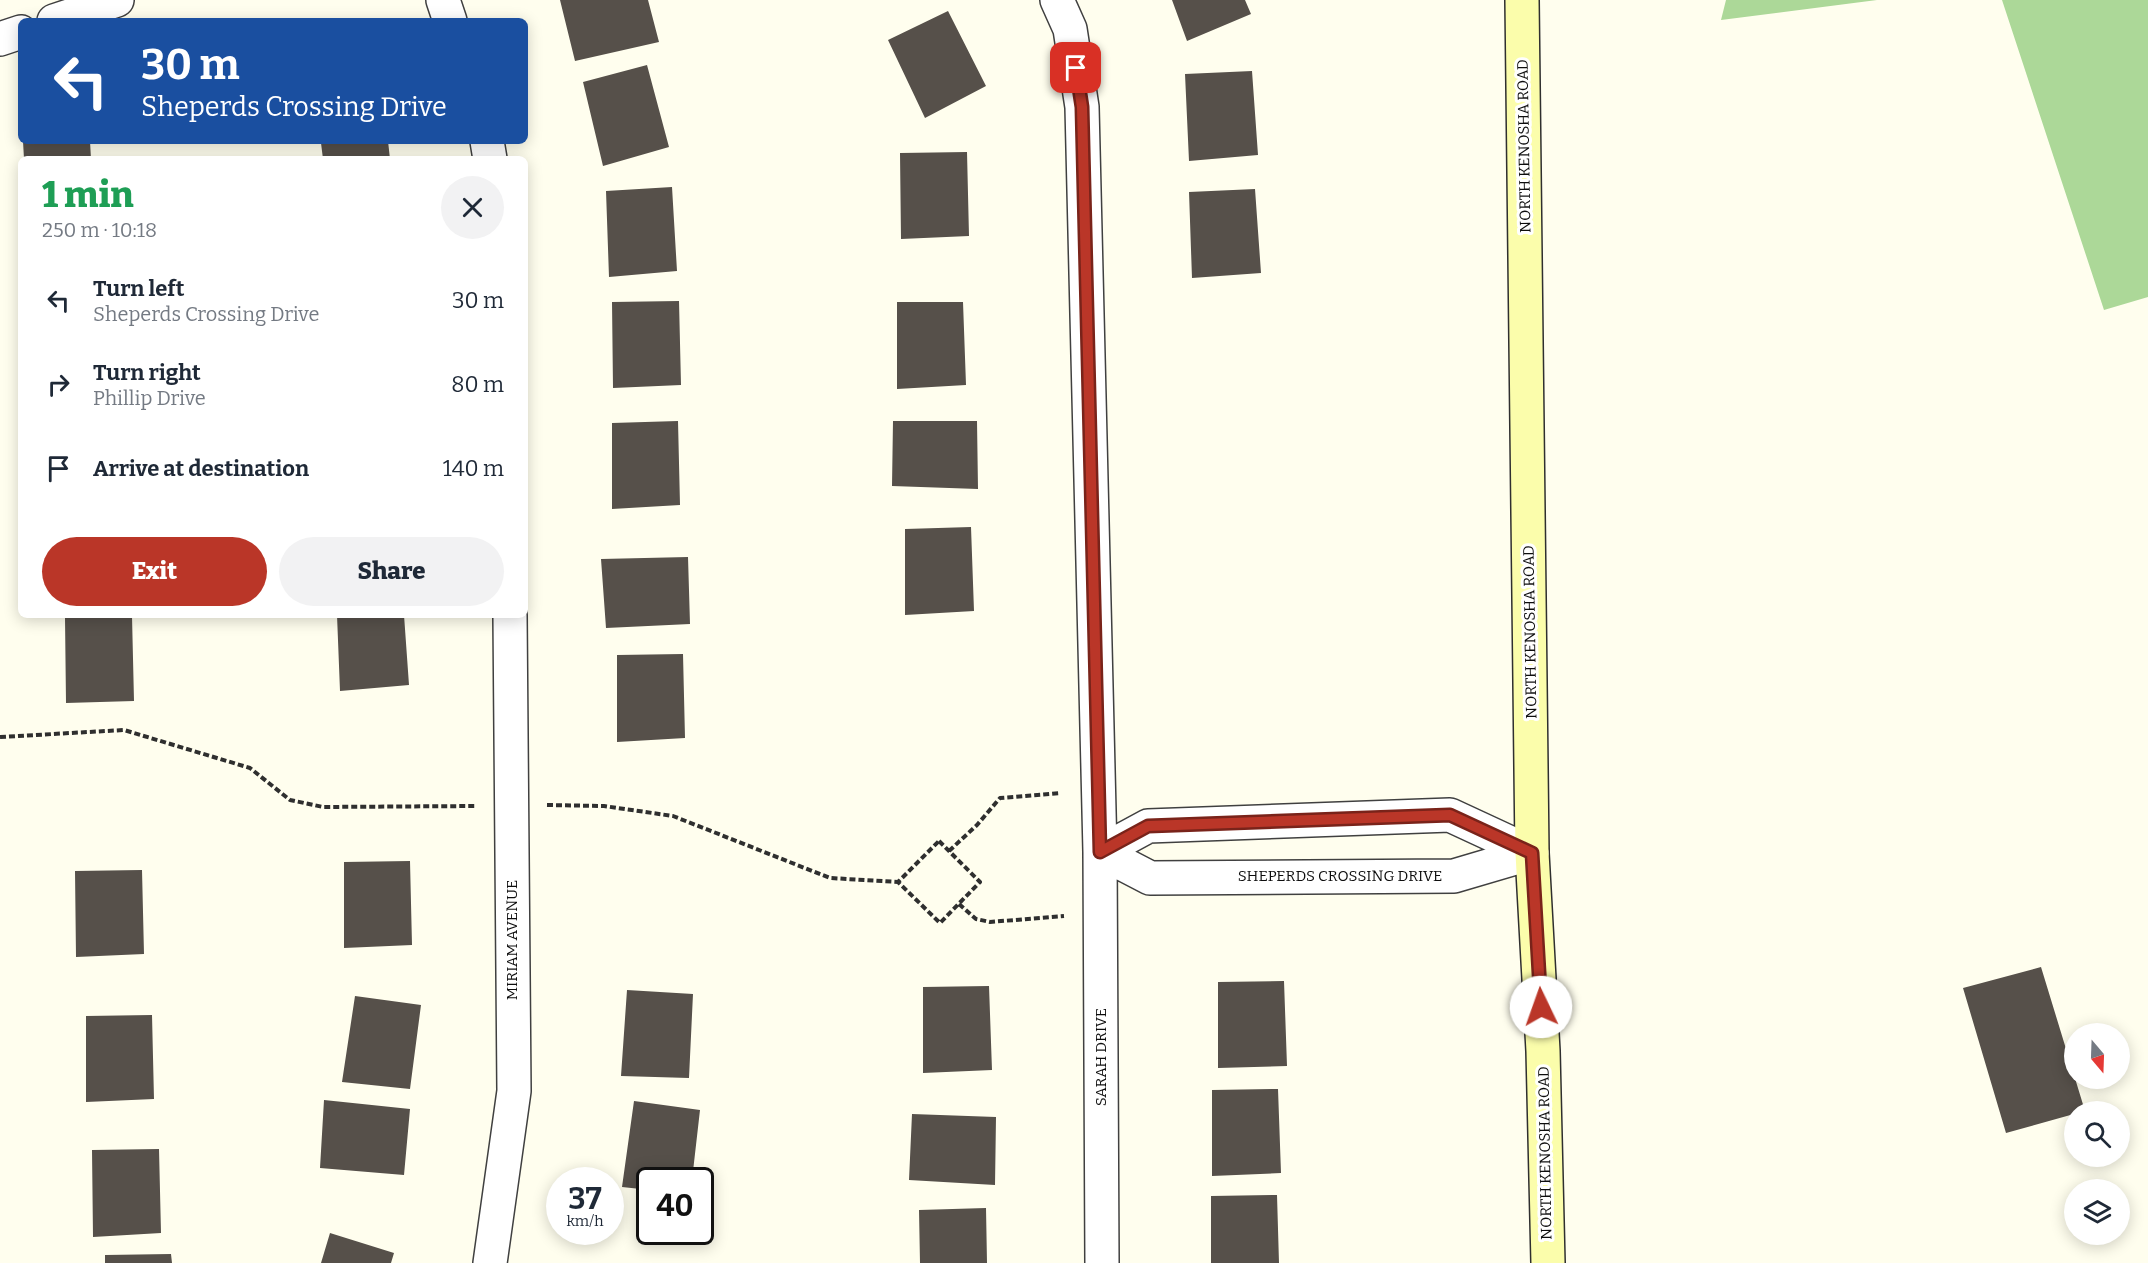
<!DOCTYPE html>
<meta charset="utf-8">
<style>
body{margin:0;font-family:Bitter,serif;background:#f2f2f3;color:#1f2937;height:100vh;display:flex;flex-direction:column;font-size:22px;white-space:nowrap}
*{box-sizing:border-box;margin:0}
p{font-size:20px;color:#747a83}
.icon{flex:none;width:33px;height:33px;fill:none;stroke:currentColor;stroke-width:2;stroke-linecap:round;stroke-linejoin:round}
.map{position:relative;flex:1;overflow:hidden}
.side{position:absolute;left:18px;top:156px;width:510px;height:462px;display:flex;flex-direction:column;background:#fff;border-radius:9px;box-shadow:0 3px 15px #0003}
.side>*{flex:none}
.top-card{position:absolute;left:18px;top:18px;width:510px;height:126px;border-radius:9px;box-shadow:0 3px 15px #0003;background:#1a4fa0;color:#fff;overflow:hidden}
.needle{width:39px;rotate:161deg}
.fabs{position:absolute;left:2064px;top:1023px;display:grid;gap:12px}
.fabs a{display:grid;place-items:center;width:66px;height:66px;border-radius:50%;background:#fff;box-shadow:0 3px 15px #0003;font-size:30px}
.speed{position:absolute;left:546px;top:1167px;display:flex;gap:12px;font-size:30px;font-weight:700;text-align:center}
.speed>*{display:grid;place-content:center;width:78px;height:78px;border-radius:50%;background:#fff;box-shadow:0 3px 15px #0003;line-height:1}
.speed small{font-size:15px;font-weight:400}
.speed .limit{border:3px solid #111;border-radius:9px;background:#fff;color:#111}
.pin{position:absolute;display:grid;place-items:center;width:51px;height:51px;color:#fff;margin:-26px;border-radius:12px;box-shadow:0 3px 9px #0006}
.me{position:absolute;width:66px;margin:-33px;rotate:357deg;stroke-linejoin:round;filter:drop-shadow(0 0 4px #0008)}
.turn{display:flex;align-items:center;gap:21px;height:126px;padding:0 24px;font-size:27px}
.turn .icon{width:78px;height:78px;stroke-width:2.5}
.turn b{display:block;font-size:42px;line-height:51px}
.round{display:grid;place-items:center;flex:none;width:63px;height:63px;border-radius:32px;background:#f2f2f3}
.headline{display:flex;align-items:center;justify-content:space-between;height:102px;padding:0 24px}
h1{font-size:36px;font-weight:800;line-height:45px;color:#1e9e55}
.button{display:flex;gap:12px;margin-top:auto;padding:12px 24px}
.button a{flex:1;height:69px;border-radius:36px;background:#ba3628;color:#fff;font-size:24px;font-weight:800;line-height:69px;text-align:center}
.button a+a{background:#f2f2f3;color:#1f2937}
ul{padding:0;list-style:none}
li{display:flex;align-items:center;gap:18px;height:84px;padding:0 24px}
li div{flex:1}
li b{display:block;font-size:22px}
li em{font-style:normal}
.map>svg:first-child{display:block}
.forest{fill:#acd898}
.building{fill:#56504a}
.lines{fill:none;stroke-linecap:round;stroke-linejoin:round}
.street-casing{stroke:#404040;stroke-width:36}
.secondary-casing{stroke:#2f2f2f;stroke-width:36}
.path{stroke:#2f2f2f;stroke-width:4;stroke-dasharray:6 3;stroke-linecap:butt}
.street{stroke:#fff;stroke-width:33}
.secondary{stroke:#fbfdab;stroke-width:33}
.route-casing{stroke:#79231a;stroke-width:15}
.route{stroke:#ba3628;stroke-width:10}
.labels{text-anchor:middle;stroke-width:6;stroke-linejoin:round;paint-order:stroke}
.street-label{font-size:15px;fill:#0d0d0d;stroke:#fff}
</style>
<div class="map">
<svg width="2148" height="1263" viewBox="0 0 2148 1263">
<rect width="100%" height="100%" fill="#fffeee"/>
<path class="forest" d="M1726 0H1877L1721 20Z
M2002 0H2148V297L2104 310Z"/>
<path class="building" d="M560 0H648L659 42 575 61Z
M1172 0H1245L1251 14 1187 41Z
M948 11 986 86 925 118 888 40Z
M647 65 669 147 603 166 583 82Z
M1252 71 1258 155 1189 161 1185 74Z
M23 141H90L91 159H24Z
M336 141H388L390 159H323L321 143Z
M967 152 969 236 901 239 900 153Z
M672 187 677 271 609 277 606 191Z
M1255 189 1261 273 1192 278 1189 192Z
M679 301 681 385 613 388 612 302Z
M897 302H963L966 385 897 389Z
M678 421 680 505 612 509V423Z
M893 421H977L978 489 892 486Z
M971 527 974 611 905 615V529Z
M688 557 690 624 606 628 601 559Z
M337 615H404L409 685 340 691Z
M132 616 134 701 66 703 65 618Z
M683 654 685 738 617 742V655Z
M410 861 412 945 344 948V862Z
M142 870 144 954 76 957 75 871Z
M2041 967 2085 1111 2074 1112V1114L2006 1133 1963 988Z
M1284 981 1287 1066 1218 1068V982Z
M989 986 992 1070 923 1073V987Z
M627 990 693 994 689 1078 621 1076Z
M355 996 421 1005 410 1089 342 1082Z
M152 1015 154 1099 86 1102V1016Z
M1278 1089 1281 1173 1212 1176V1090Z
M324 1100 410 1109 404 1175 320 1168Z
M634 1101 700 1110 692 1180H650V1190L622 1187Z
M912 1114 996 1117 995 1185 909 1180Z
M159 1149 161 1233 93 1237 92 1150Z
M1277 1195 1279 1263H1211V1196Z
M986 1208 987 1263H920L919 1210Z
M330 1233 394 1253 391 1263H321Z
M171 1254 172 1263H105V1255Z"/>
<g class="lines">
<g class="street-casing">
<path id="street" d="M443 0 450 21
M1057 0 1070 29 1082 107 1100 852 1102 1263
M54 21 117 0
M0 39 21 32
M487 141 490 159
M1100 852 1148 826 1450 815 1532 853
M1100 852 1150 878 1454 876 1532 853
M490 1263 514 1091 510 615"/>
</g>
<g class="secondary-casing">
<path id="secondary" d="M1522 0 1532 853 1543 1051 1548 1263"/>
</g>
<path class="path" d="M0 737 124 730 250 768 290 800 323 807 476 806
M547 805 604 806 673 816 830 878 898 882
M939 841 980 882 940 923 898 882Z
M949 851 977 825 1000 798 1061 793
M959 904 976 919 990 922 1064 916"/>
<use href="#street" class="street"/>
<use href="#secondary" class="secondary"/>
</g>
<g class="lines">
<g class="route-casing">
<path id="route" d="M1076 68 1082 107 1100 852 1148 826 1450 815 1532 853 1541 1007"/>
</g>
<use href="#route" class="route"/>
</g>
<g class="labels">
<g class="street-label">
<text transform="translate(1524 146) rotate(-91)" y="5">NORTH KENOSHA ROAD</text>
<text transform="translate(1530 632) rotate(-91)" y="5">NORTH KENOSHA ROAD</text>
<text x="1340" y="881">SHEPERDS CROSSING DRIVE</text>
<text transform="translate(512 940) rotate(-90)" y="5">MIRIAM AVENUE</text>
<text transform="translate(1101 1057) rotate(-90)" y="5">SARAH DRIVE</text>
<text transform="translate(1545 1153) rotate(-91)" y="5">NORTH KENOSHA ROAD</text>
</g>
</g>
</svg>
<div class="fabs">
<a><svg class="needle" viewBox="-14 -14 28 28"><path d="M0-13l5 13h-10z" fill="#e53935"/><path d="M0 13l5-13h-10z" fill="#747a83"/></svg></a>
<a><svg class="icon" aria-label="search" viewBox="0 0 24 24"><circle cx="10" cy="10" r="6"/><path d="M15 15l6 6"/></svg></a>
<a><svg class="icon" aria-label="layers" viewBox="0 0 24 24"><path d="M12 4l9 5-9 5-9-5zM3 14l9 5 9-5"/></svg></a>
</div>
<div class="speed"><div>37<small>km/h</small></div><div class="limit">40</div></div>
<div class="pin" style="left:1076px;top:68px;background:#d93025"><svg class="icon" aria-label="arrive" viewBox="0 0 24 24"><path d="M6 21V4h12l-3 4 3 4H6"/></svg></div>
<svg class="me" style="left:1541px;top:1007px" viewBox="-20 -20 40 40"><circle r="19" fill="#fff"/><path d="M0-13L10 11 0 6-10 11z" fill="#ba3628"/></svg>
<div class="top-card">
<div class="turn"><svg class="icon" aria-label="left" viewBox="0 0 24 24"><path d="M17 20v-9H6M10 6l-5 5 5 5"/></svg><div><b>30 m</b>Sheperds Crossing Drive</div></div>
</div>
<section class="side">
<div class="headline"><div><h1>1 min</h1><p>250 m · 10:18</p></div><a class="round"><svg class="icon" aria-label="close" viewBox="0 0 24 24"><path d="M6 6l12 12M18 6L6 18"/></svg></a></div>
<ul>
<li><svg class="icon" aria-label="left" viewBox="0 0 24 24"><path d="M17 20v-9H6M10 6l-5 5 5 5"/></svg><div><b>Turn left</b><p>Sheperds Crossing Drive</p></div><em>30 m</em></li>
<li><svg class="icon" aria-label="right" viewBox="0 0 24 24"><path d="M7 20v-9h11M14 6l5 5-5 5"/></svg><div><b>Turn right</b><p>Phillip Drive</p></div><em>80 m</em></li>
<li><svg class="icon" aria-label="arrive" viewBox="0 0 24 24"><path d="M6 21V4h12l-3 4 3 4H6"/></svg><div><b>Arrive at destination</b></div><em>140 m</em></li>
</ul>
<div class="button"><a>Exit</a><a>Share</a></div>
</section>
</div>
